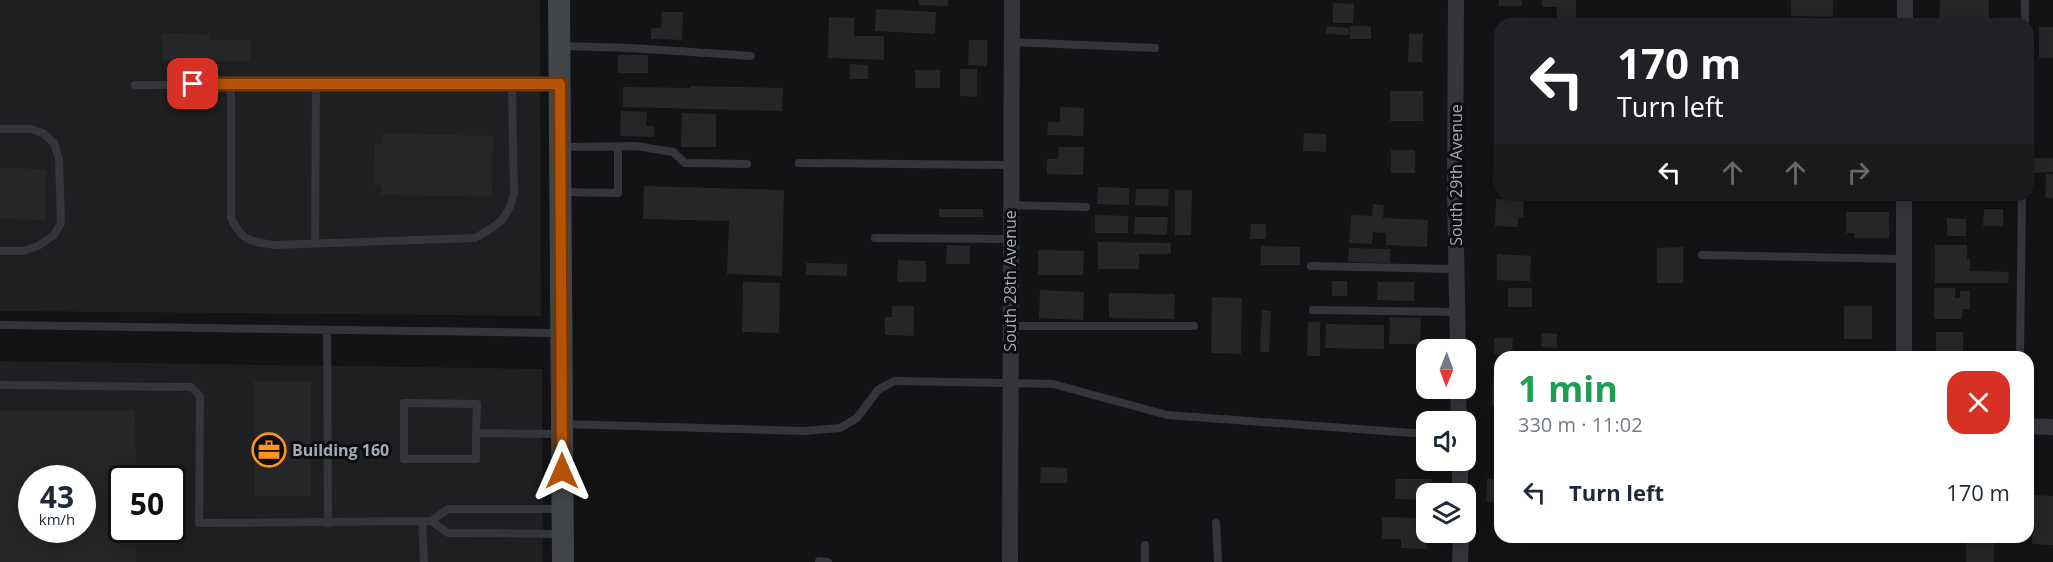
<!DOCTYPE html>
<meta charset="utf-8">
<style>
body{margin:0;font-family:"Open Sans",sans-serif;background:#f6f6f7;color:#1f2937;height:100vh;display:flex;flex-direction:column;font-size:22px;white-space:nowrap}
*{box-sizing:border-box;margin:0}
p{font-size:20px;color:#747a83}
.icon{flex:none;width:33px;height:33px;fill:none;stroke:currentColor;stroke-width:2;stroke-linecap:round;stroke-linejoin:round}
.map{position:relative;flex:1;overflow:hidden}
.details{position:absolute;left:1494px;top:351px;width:540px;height:192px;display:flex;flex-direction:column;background:#fff;border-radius:18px;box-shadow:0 3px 15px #0003}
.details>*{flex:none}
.hud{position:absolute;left:1494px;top:18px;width:540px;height:183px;border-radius:18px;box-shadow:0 3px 15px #0003;background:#202124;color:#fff;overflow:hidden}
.needle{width:39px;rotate:181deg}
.tools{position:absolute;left:1416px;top:339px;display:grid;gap:12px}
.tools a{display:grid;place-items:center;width:60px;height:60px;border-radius:12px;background:#fff;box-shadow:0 3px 15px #0003;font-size:30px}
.speed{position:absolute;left:18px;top:465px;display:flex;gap:12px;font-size:30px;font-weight:700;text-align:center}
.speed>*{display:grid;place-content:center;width:78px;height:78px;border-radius:50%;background:#fff;box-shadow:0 3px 15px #0003;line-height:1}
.speed small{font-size:15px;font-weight:400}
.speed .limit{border:3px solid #111;border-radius:9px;background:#fff;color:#111}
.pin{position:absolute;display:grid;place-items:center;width:51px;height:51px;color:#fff;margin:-26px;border-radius:12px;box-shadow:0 3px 9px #0006}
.me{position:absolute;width:66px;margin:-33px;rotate:0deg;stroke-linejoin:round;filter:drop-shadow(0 0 4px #0008)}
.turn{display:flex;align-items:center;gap:21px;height:126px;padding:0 24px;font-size:27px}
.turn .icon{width:78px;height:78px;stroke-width:2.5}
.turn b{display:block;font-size:42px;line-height:51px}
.lanes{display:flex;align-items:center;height:57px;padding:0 24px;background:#0003;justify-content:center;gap:30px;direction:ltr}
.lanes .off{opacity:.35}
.round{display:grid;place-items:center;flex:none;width:63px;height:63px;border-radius:18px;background:#f6f6f7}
.summary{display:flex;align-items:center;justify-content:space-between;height:102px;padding:0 24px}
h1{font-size:36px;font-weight:700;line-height:45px;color:#1e9e55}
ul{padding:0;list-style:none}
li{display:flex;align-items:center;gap:18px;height:78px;padding:0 24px}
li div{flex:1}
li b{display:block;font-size:22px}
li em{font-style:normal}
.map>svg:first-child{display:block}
.built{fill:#1f1f22;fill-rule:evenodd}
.building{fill:#262629;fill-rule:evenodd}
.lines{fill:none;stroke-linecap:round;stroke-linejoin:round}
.lane{stroke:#33353a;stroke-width:8}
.street{stroke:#33353a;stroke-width:16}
.secondary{stroke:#41454a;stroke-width:22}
.route-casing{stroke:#753606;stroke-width:15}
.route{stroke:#b45309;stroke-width:10}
.labels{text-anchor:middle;stroke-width:6;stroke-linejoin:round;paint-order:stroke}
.street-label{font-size:16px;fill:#a3acb6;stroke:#0e0e10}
.poi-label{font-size:16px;font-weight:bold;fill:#a3acb6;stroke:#0e0e10;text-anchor:start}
</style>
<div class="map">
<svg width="2053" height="562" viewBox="0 0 2053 562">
<rect width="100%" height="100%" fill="#131315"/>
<path class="built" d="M0 0H540L541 316 0 311Z
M0 361 542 369 543 562H0ZM32 478H82V530H32ZM122 478H172V530H122Z"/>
<path class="building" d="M919 0H948V6L919 5Z
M1499 0H1522V6H1499Z
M1542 0H1576V24H1557V7H1542Z
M1791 0H1833V17L1791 16Z
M1940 0H1989V20L1939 19Z
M1333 3 1354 4 1353 23H1333Z
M876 9 936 12 935 34 875 31Z
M662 12H683L682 40 651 39V28H661Z
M829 17 854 18V36H884V60L828 58Z
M1327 26 1349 28V35L1326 34Z
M1350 26H1371V39H1350Z
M2039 27H2053V58H2039Z
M162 33 209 34V40H251L250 62 162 61Z
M1409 34H1423L1422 62H1408Z
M969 40H987V66L968 65Z
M618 55H648V73H618Z
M850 64 868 65V79H850Z
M960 69H977V97L960 96Z
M915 70H940V88H915Z
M691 86 783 88 782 111 623 107V87L691 88Z
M1390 91H1423V121H1390Z
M1060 107 1084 108 1083 136 1047 135 1048 122H1060Z
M621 111 647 112 646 126H655L654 137 620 136Z
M682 113 716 114V147H681Z
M383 133 493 136 492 197 381 195V185H374L375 144H382Z
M1304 133 1326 134V152L1303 151Z
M1059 147H1084L1083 175 1047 174V159H1058Z
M1391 150H1415V173H1391Z
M1494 156H1500V183H1493Z
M2032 158H2053V172L2032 173Z
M0 168 46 169V220L0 219Z
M2046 174H2053V198H2045Z
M644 186 784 190 782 276 727 274 729 221 643 219Z
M1098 187 1129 188V205L1097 204Z
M1136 189H1169L1168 206 1135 205Z
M1175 190H1192L1191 235H1175Z
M1788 195H1821V199L1788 198Z
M1847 195H1880V200H1847Z
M1496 199 1524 201 1523 218 1518 217V227L1495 226Z
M1373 204 1384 205 1383 218 1428 220 1427 247 1386 245V233L1373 232 1372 244 1349 243 1351 215 1372 216Z
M939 209H983V217H939Z
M1984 209H2003V226H1983Z
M1846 212H1889V238H1854V233H1846Z
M1095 215 1128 216V233H1095Z
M1135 217H1168L1167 235 1134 234Z
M1947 218 1966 219V236H1947Z
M1251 224H1266V239H1250Z
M1098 242 1171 243V254H1139V269H1098Z
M947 245 970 246V264H946Z
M1935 245H1967V259H1970V271L2009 272 2008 283H1935Z
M1261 246 1300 247V265H1261Z
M1683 247V283H1657V248Z
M1349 248 1390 249V263L1348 262Z
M1038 250 1084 251 1083 275H1038Z
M1497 254 1531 256 1530 281 1497 280Z
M898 260 926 261V282H897Z
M806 263 847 264V276L806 275Z
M1332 281H1347V296H1332Z
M743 282 780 283 779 333 742 332Z
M1378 282H1414V301L1377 300Z
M1508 288H1532V307H1508Z
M1934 288H1955V298H1960V291H1970V309H1962V319H1934Z
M1040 290 1084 292 1083 320 1039 318Z
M1109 293 1175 294 1174 319 1109 318Z
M1212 297 1242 298 1241 354 1211 353Z
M892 306H914V336L885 335V317H892Z
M1844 306H1872V339H1844Z
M1262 310 1271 311 1269 352H1260Z
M1390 317 1421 318 1420 344H1389Z
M1308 322H1320V356H1307Z
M1326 324 1384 325V349L1325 348Z
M1936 332H1963V357H1936Z
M1542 333 1557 334V348L1541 347Z
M1494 338H1513L1512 355 1494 354Z
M1493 376H1500V406H1492Z
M254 381H311V496H255Z
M135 410 136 478H122V530H136V562H0V411ZM32 478H82V530H32Z
M1041 467 1067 468V483H1040Z
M1395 479H1432V494H1426V500L1395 499Z
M1487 479H1500V502H1486Z
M2028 495H2032V508H2028Z
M2034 495 2053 496V545L2032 544Z
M1382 517 1426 518 1427 549 1401 548V539H1382Z
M1966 537H1994V562H1966Z"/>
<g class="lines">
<path class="lane" d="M2025 24V0
M1011 42 1155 48
M560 46 632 48 751 56
M231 84V218C243 242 249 241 274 245L475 238C497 226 509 219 514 193L512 85
M135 85 559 84
M0 129H31L43 133 54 143 59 159 61 223 54 235 38 246 23 251H0
M561 147 636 146 673 152 685 163 747 164
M799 163 1011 165
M562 192 618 193V147
M1011 205 1086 207
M875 238 1010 239
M315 243 316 85
M1702 255 1904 259
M1311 266 1456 269
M1313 310 1457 312
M0 325 560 333
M1010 326H1194
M327 330 328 523
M2020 357 2022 195
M0 385 191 387 200 396 199 523 431 521 448 533 562 534
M562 424 803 431 840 428 857 418 878 390 894 381 1053 384 1167 415 1426 434
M476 433 477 404 404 403V459H476V433L561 434
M431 521 448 509H562
M422 522 424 562
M1216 523 1218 562
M819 561 828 562
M1145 562V545"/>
<path class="street" d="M1456 0 1455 193 1458 350
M1905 24V0
M1904 357V195
M1458 388 1459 422
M2028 426 2053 427
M1460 460V494
M1010 562 1012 0
M1460 562 1461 532"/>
<path class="secondary" d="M559 0 563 562"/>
</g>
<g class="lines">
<g class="route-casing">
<path id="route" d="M193 84H560L562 471"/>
</g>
<use href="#route" class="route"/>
</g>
<defs>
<g id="office-ring" transform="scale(1.725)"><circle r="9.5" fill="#0e0e10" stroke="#ff9320" stroke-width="1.5"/><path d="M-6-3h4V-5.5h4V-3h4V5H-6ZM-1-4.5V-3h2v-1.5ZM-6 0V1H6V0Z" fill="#ff9320"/></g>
</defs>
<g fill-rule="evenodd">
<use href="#office-ring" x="269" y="450"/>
</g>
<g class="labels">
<g class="street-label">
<text transform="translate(1456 175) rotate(-90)" y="6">South 29th Avenue</text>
<text transform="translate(1010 281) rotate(-90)" y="6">South 28th Avenue</text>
</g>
<g class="poi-label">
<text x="292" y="456">Building 160</text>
</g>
</g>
</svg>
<div class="tools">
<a><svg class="needle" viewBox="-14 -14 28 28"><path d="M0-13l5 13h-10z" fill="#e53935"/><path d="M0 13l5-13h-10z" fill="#747a83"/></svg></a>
<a><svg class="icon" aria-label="sound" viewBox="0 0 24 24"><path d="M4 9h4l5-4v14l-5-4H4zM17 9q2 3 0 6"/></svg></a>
<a><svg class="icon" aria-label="layers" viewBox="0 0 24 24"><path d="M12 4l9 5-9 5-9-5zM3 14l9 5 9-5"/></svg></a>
</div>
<div class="speed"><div>43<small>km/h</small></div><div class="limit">50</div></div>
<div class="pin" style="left:193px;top:84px;background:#d93025"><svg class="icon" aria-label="arrive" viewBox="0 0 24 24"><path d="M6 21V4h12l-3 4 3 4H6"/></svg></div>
<svg class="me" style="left:562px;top:471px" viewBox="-20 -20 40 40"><path d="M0-17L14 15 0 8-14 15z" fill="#b45309" stroke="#fff" stroke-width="4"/></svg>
<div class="hud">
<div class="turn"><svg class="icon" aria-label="left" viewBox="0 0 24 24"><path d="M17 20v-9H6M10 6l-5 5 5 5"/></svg><div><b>170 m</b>Turn left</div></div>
<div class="lanes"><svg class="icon" aria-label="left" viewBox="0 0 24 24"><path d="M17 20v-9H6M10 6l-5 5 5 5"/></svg><svg class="icon off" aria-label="ahead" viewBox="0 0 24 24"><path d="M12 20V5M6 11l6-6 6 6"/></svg><svg class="icon off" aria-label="ahead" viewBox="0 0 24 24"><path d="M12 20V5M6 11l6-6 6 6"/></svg><svg class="icon off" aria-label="right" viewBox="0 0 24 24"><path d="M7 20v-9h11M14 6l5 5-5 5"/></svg></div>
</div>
<section class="details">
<div class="summary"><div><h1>1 min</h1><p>330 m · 11:02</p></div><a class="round" style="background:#d93025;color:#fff"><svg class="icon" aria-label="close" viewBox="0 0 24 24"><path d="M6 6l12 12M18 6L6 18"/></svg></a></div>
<ul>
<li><svg class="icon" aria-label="left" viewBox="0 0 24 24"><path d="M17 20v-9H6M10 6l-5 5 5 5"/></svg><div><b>Turn left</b></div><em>170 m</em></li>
</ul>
</section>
</div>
